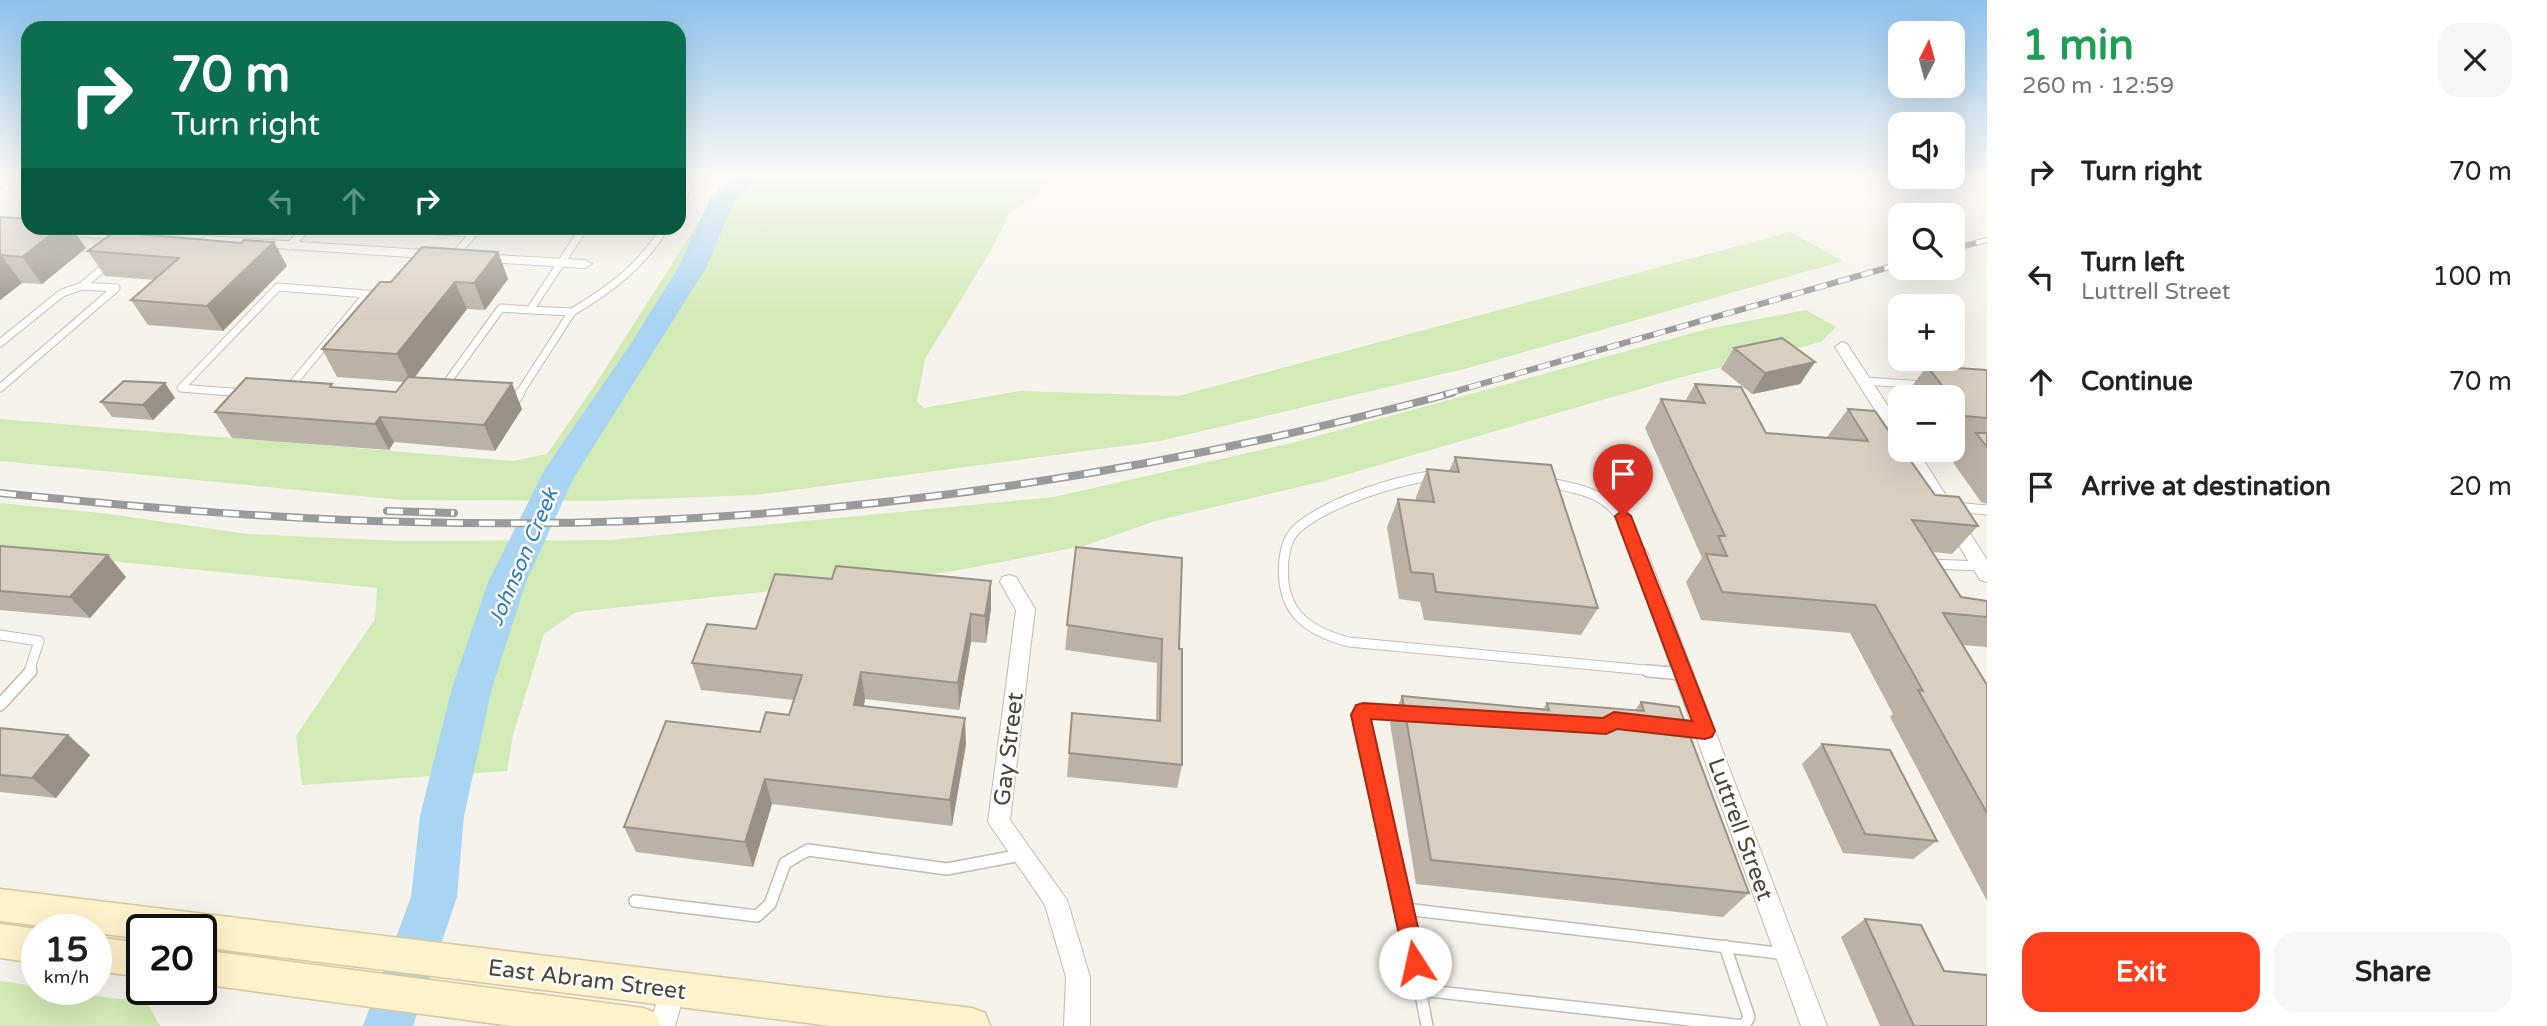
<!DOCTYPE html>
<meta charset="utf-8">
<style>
body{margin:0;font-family:"Varela Round",sans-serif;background:#f6f6f6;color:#222;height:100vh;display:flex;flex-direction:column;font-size:26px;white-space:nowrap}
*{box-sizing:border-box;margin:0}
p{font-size:23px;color:#767676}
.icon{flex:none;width:38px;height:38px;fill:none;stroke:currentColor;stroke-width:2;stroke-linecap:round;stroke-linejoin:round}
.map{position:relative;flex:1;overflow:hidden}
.sheet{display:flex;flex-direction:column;background:#fff;width:560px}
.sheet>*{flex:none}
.hud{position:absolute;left:21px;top:21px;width:665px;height:214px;border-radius:21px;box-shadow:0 7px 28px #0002;background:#0b6e4f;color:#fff;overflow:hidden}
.needle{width:46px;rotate:6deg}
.controls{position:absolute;left:1888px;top:21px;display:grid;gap:14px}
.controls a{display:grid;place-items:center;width:77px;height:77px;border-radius:14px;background:#fff;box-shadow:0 7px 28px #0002;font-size:35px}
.speed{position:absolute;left:21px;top:914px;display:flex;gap:14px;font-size:35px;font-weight:700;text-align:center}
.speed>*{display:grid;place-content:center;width:91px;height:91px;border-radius:50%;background:#fff;box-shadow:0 7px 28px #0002;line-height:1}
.speed small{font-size:18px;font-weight:400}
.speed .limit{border:4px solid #111;border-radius:10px;background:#fff;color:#111}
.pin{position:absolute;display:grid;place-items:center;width:60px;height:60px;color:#fff;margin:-72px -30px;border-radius:50% 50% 50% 0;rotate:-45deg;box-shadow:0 0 7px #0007}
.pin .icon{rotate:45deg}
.me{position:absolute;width:77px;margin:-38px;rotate:350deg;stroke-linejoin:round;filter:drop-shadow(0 0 5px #0008)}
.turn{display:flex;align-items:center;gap:24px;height:147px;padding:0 35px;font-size:32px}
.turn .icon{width:91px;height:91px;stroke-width:2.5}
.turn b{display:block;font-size:49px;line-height:60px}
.lanes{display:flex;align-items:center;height:66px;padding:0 35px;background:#0003;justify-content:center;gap:35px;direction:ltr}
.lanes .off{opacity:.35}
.round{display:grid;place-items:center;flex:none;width:74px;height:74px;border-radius:21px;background:#f6f6f6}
.summary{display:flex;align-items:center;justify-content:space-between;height:119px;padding:0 35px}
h1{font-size:42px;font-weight:700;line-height:52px;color:#1e9e55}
.primary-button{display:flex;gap:14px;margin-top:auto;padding:14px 35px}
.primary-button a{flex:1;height:80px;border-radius:21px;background:#fc3f1d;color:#fff;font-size:28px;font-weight:700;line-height:80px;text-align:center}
.primary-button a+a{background:#f6f6f6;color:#222}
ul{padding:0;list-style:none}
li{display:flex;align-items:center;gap:21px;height:105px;padding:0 35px}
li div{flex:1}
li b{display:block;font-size:26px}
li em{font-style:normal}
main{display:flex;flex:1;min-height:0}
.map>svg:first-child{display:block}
.green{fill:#d2eab5}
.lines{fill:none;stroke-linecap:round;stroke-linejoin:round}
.river{fill:#a9d4f2;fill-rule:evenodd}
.lane-far2-casing{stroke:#c2bbae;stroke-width:9}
.lane-far1-casing{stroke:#c2bbae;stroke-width:11}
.lane-casing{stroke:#c2bbae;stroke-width:14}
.street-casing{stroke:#c2bbae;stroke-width:2}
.secondary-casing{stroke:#d6c79b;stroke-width:3}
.lane-far2{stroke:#fff;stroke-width:7}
.lane-far1{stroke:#fff;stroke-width:9}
.lane{stroke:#fff;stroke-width:11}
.street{fill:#fff;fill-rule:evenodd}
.secondary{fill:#fff3cd;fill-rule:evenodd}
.rail-far1-casing{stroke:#9a9a9a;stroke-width:6}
.rail-casing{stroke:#9a9a9a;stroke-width:8}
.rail-far1{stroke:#fff;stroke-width:4.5;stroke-dasharray:12;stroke-linecap:butt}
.rail{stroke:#fff;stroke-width:5;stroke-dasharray:16;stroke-linecap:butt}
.wall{fill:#bab2a6}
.shaded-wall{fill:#979187}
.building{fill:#d8cfc1;stroke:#979187;stroke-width:2}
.route{fill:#fc3f1d;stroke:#a42913;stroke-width:2}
.labels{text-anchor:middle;stroke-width:5;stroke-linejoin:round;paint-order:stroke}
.water-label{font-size:21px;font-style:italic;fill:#2e7ab2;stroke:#fff}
.near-street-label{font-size:23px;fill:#4b4439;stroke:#fff}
</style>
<main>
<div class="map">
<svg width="1987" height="1026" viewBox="0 0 1987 1026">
<rect width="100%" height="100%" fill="#f6f3ec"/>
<path class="green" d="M733 175H1060L1009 214 990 252 925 359 917 402 924 408 1020 391 1178 396 1790 232 1843 261 1468 368 1160 441 756 495 594 501 402 500 0 461V419L513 461 547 454 593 388 719 190Z
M1806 310 1836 327 1821 342 1678 378 1324 481 1155 521 1084 546 949 572 576 612 544 634 513 735 507 771 302 785 296 736 375 619 377 588 0 550V503L109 514 247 534 399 541 610 540 1054 497 1288 444 1707 329Z
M0 981 37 986V989L147 1002 160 1026H0Z"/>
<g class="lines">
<path class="river" d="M735 175H762L735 200 706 268 573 479 526 582 492 688 464 816 457 897 413 1026H363L411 897 420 816 452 688 488 582 545 469 630 345 678 268 711 197Z"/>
<g class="lane-far2-casing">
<path id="lane-far2" d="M679 203 696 175
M388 228 474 233
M119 235 128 228
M289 246 308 228
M454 256 478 228
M572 312C611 289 641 266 665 228
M0 343 62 293 82 286 109 263
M1864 381 1925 385
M0 388 116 288 82 286
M443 388 501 308 530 310
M243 393 181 388 278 287 367 294 290 387H294
M519 394 572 312 530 310 584 228"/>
</g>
<g class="lane-far1-casing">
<path id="lane-far1" d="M238 393H243
M510 401 514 402 520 393
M1922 450 1987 455
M1436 475C1394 481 1334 500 1300 526 1289 535 1286 545 1284 559 1279 609 1303 630 1349 642L1666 672
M1548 483C1602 492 1619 501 1639 554
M1955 507 1987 510
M1930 564 1981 566
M0 635 39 641 29 672"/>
</g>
<g class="lane-casing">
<path id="lane" d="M1648 671 1683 674
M0 705 31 671
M1405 713 1362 711 1360 715 1405 909 1427 1026
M635 901 757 916 770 904 785 863 808 850 947 869 1021 855
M1405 909 1786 954
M1420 990 1744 1026 1749 1017 1725 946"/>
</g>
<g class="street-casing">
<path id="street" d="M5 175H20L0 189V179Z
M47 228 133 232 140 236 133 240 52 235 47 234Z
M206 236 440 251 447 255 440 259 201 243 199 240Z
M479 254 585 260 592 264 585 268 474 261V255Z
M1842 342 1847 344 1900 424V441L1894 440 1835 347Z
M1901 450H1917L1987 560V582L1980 580Z
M1639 547 1645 549 1648 554 1827 1026H1801L1630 554 1633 549Z
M1009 575 1016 577 1035 609 1010 820 1067 900 1090 977V1026H1064L1066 977 1045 905 988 822 1016 610 1000 582 1002 577Z
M673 978 682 981 685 990 675 1026H649L664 981Z"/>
</g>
<g class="secondary-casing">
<path id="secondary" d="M0 889 972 1008 985 1013 990 1026H831L201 947V929H142V939L96 933V929H66L0 921Z
M0 924 37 929V963L0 958Z
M96 937 142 943V977L96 971Z
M201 950 643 1008 656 1013 661 1026H511L201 984Z"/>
</g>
<use href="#lane-far2" class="lane-far2"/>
<use href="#lane-far1" class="lane-far1"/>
<use href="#lane" class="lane"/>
<use href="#street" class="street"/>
<use href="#secondary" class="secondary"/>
<g class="rail-far1-casing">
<path id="rail-far1" d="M1953 249 1987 240
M1446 394 1900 264"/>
</g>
<g class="rail-casing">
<path id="rail" d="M0 493C137 507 273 519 411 522 763 532 1113 485 1452 393
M387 511 454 513"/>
</g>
<use href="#rail-far1" class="rail-far1"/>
<use href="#rail" class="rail"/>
</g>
<path class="wall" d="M0 217 86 248 42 284 22 283 0 300Z
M528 228H565L564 230Z
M114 232 287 266 223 331 148 325 131 300 155 280 105 276 88 251Z
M498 252 508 279 485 310 467 309 414 378 522 409 495 451 394 442 389 450 232 438 215 412 334 387 396 392 404 382 337 377 322 349 391 282Z
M1734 348 1815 362 1800 384 1752 394 1721 369Z
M1927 366 1987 370V504L1981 502 1952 461 1965 446 1953 445V397H1908L1906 394Z
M1695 384 1766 433 1827 437 1848 409 1935 495 1978 526 1952 554 1933 552 1961 597 1987 601V647L1962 645 1987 685V901L1890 717 1893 714 1850 633 1701 620 1686 582 1702 558 1645 428 1661 399 1685 401Z
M175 398 153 420 112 417 101 402Z
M1455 457 1598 608 1581 635 1424 620 1420 602 1399 599 1387 527 1398 499 1416 500V497L1427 469 1449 471Z
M0 546 126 577 90 618 0 610Z
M1076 547 1179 649 1182 765 1177 788 1067 777 1072 713 1156 721 1157 663 1065 650Z
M832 579 991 581V609L986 643 971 642 959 710 865 699 864 706 966 744 952 826 772 804 753 867 636 852 624 827 760 732 789 715 794 700 701 690 692 663 756 629Z
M1402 696 1543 709 1547 703 1635 710 1641 702 1749 893 1723 917 1416 884 1390 723Z
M0 728 68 735 90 755 56 798 0 792Z
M1822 744 1937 841 1913 859 1843 853 1802 764Z
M1865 919 1944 971 1987 1026H1880L1841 937Z"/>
<path class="shaded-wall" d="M60 228H72L86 248 42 284 22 257Z
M274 242 287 266 223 331 207 306Z
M498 252 508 279 485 310 474 283Z
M1 255 22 283 0 300V256Z
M455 282 467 309 411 382 397 354Z
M1815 362 1800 384 1752 394 1765 373Z
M165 383 175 398 153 420 143 405Z
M512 383 522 409 495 451 484 425Z
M380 417 394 442 389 450 375 424Z
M108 555 126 577 90 618 70 597Z
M991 581V609L986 643 985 616Z
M971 614V642L959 710 958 683Z
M861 672 865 699 858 732 854 705Z
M965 718 966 744 952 826 950 800Z
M68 735 90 755 56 798 32 778Z
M765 779 772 804 753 867 745 842Z"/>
<path class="building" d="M0 217 28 219V228H60L22 257 1 255 0 256Z
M114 232 241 243 244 240 274 242 207 306 131 300 179 258 88 251Z
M422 247 498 252 474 283 455 282 397 354 322 349 380 282H391Z
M1782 338 1815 362 1765 373 1734 348Z
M1927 366 1987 370V418L1965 416 1953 400V397H1951Z
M408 377 512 383 484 425 380 417 375 424 215 412 246 378 332 384 330 387 396 392Z
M124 381 165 383 143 405 101 402Z
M1695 384 1741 387 1766 433 1868 441 1848 409 1875 411 1900 447V450H1903L1935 495 1959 497 1978 526 1912 520 1961 597 1987 601V617L1943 613 1987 685V813L1918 690 1923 691 1875 605 1722 592 1706 554 1727 556 1718 536H1725L1661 399 1705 403Z
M1976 433H1987V447Z
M1455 457 1551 465 1598 608 1436 592 1433 574 1411 572 1398 499 1434 502 1427 469 1459 472Z
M0 546 108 555 70 597 0 591Z
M1076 547 1182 558 1179 649H1182V765L1069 753 1072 713 1160 721 1162 639 1067 625Z
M836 566 991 581 985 616 971 614 958 683 861 672 854 705 965 718 950 800 765 779 745 842 624 827 666 721 760 732 766 712 789 715 802 675 692 663 707 624 756 629 775 574 832 579Z
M1402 696 1549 710 1547 703 1644 711 1641 702 1679 707 1749 893 1431 860Z
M0 728 68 735 32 778 0 775Z
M1822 744 1890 750 1937 841 1865 834Z
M1865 919 1921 925 1944 971 1987 975V1026H1914Z"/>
<linearGradient id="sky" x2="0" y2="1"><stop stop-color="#8fc1ec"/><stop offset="0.55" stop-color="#fbfaf6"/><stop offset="1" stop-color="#fbfaf6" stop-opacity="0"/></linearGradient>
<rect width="1987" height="319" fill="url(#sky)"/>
<path class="route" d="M1623 510 1631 516 1715 731 1712 737 1705 739 1617 729 1606 734 1371 719 1426 963 1423 971 1415 974 1407 971 1351 715 1356 705 1363 703 1603 718 1614 712 1692 721 1615 516Z"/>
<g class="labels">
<g class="water-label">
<text transform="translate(523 557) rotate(-67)" y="7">Johnson Creek</text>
</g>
<g class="near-street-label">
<text transform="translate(1008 749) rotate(-83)" y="8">Gay Street</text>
<text transform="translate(1741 829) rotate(70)" y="8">Luttrell Street</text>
<text transform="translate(587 979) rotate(7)" y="8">East Abram Street</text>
</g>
</g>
</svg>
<div class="controls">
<a><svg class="needle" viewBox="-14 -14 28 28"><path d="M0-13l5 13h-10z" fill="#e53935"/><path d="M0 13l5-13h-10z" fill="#767676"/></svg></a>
<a><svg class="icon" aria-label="sound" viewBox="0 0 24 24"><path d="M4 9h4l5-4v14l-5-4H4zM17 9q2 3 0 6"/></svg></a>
<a><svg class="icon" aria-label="search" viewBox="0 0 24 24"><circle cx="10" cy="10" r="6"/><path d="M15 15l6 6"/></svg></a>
<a>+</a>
<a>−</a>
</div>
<div class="speed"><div>15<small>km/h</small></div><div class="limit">20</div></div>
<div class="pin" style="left:1623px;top:516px;background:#d93025"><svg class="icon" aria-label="arrive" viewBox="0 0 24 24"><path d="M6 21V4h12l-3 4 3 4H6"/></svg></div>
<svg class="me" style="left:1415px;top:963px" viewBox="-20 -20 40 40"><circle r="19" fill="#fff"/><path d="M0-13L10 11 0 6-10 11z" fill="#fc3f1d"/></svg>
<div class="hud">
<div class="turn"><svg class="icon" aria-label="right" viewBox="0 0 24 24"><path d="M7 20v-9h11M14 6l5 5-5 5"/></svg><div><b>70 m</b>Turn right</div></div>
<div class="lanes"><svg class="icon off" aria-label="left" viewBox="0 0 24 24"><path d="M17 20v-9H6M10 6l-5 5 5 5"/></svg><svg class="icon off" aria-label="ahead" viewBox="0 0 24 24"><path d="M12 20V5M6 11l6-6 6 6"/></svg><svg class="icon" aria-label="right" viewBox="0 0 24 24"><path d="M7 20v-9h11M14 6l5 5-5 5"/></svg></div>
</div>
</div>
<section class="sheet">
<div class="summary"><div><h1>1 min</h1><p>260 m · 12:59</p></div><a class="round"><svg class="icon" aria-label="close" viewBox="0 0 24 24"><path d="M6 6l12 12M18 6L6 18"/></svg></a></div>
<ul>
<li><svg class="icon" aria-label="right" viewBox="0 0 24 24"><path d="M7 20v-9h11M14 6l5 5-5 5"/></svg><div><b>Turn right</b></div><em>70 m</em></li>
<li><svg class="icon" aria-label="left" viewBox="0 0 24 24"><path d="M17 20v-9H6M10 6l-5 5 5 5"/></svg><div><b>Turn left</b><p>Luttrell Street</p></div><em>100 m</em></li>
<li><svg class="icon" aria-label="ahead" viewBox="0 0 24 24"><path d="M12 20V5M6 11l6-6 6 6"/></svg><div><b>Continue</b></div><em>70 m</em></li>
<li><svg class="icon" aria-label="arrive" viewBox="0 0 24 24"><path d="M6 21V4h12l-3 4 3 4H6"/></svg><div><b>Arrive at destination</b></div><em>20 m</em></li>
</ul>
<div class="primary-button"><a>Exit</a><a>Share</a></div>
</section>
</main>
